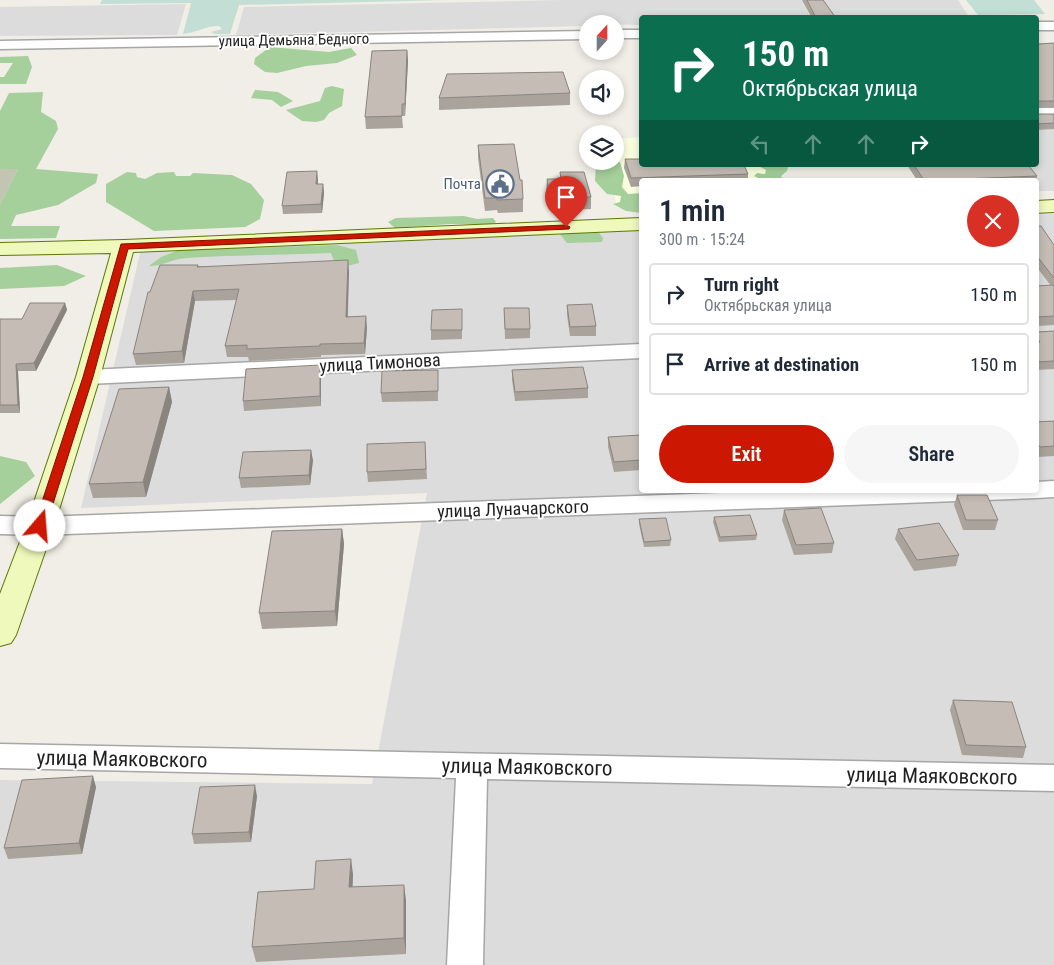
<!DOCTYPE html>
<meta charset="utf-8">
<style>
body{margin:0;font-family:"Roboto Condensed",sans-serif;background:#f6f6f7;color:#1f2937;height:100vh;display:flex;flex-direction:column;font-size:19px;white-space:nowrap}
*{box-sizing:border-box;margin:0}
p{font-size:16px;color:#747a83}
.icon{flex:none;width:28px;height:28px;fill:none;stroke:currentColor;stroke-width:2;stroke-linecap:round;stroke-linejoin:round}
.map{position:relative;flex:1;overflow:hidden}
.drawer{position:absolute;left:639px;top:178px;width:400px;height:315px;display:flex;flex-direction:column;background:#fff;border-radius:5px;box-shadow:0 2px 8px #0003}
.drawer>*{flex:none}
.top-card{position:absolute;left:639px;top:15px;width:400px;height:152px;border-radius:5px;box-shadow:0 2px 8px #0003;background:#0b6e4f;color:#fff;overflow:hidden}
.needle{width:32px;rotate:21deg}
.buttons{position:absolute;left:579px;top:15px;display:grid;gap:10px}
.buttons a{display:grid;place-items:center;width:45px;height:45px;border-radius:50%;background:#fff;box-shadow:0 2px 8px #0003;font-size:25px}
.pin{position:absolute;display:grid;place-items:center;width:42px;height:42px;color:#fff;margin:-51px -21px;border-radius:50% 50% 50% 0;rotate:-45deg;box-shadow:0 0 5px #0007}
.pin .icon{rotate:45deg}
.me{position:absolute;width:55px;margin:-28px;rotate:18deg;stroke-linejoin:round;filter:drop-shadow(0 0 4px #0008)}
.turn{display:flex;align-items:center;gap:18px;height:105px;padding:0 20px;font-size:22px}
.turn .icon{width:65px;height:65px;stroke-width:2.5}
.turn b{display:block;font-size:35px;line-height:42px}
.lanes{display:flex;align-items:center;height:48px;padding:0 20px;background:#0003;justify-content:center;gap:25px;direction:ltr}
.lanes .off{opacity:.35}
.round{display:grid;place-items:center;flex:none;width:52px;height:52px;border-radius:26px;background:#f6f6f7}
.summary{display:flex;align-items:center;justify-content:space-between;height:85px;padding:0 20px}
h1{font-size:30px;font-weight:600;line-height:38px}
.button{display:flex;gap:10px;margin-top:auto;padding:10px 20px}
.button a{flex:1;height:58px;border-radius:30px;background:#cc1802;color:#fff;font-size:20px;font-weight:600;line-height:58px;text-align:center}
.button a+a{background:#f6f6f7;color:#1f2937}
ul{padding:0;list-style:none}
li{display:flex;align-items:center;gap:15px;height:62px;margin:0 10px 8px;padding:0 10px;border:2px solid #e0e1e3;border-radius:5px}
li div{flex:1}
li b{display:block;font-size:19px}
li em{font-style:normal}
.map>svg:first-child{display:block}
.residential{fill:#dddcdc}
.education{fill:#fbffe0}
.construction{fill:#c2c5b1}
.forest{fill:#a5cf9b}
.wetland{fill:#c3ded4}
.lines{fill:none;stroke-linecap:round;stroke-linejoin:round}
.street-casing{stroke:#a6a6a6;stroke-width:3}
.secondary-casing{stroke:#5e7706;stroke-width:2}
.street{fill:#fff;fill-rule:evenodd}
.secondary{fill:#eff9bb;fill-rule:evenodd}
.wall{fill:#a9a39c}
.shaded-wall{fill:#8a847f}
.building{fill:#c5bdb5;stroke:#8a847f}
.route{fill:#cc1802;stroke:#851001}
.labels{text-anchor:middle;stroke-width:4;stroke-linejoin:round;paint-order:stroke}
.far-street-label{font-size:15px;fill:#1f1f1f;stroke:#fff}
.far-service-label{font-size:15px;fill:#4e5e75;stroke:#fff;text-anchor:end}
.street-label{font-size:18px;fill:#1f1f1f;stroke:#fff}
.near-street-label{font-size:21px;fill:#1f1f1f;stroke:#fff}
</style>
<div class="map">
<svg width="1054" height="965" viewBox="0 0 1054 965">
<rect width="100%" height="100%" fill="#f0eee6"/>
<path class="residential" d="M561 0H958L969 17 641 18V25L588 24 587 26 236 35 244 7Z
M186 4 177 35 0 36V7Z
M1036 76H1054V191H1036V180H972L962 165H1036Z
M1054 214V965H0V780L372 784 427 493 81 508 141 249 641 230V490H1036V215Z"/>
<path class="education" d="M641 137V165H771L778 180H641V206L617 207 608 161H615V139Z"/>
<path class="construction" d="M0 169H18L0 204Z"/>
<path class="forest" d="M270 47 329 52 351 48 357 55 337 63 306 66 277 73 265 72 254 64 255 58Z
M28 56 32 67 26 84H0V77H4L13 63H0V57Z
M332 86 344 89 342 106 329 113 324 120 316 122 302 121 286 110 320 101 325 88Z
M255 90 278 92 293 101 281 107 272 100 251 98Z
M43 92 41 112 56 121 58 129 36 169 98 174 96 183 58 205 16 215 11 226H60L56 238 0 239V204L18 169H0V111L9 93Z
M599 161 620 162 624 176 622 187 628 194 641 193V213L626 211 613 204 620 202 621 196 607 194 595 181 596 163Z
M757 165H786L788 167 787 171 781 176 783 180H763L754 176 757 173 765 174 766 170Z
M127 172 136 173 137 177 145 179 157 173 174 172 176 176H190L193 173 232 175 251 184 264 200 260 219 245 227 154 231 106 202V184Z
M464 216 477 219 493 218 496 222 490 226 476 227 471 224H450L395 228 388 222 396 218Z
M584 232 599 233 603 238 602 242 567 243 559 233Z
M337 245 356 250 359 263 347 266 334 261 331 253C282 255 234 255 186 258 172 259 163 266 149 266L161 257 179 250Z
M57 265 86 276 64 286 0 289V268Z
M0 456 26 462 35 476 0 504Z"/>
<path class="wetland" d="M102 0H445L239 5 230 34H215L211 32 222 29 219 26C205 26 196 33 183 34L191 3 100 4Z
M966 0H1037H1034L1045 14 978 15Z"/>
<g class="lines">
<g class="street-casing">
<path id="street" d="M1036 22H1054V30H1036Z
M615 30H641V38H615Z
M588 31V39L0 49V41Z
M1036 108H1054V118H1036Z
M641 344V358L88 384 80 382 77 377 80 372 88 370Z
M1054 481V497L1036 498 40 535 0 534V516L40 517 804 490H1036V482Z
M0 744 1054 765V791L487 779 483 965H447L456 778 0 768Z"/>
</g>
<g class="secondary-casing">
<path id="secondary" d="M1054 200V212L1036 213V201Z
M641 218V230L133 252 100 377 54 526 16 635 11 643 0 646V594L26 526 76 377 111 253 0 255V243L124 240Z"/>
</g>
<use href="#street" class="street"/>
<use href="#secondary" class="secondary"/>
</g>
<path class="wall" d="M802 0H823L836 18H812Z
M1054 43V107H1036L1038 44Z
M407 50 408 61 405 116H402L403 128 366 129 365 117Z
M570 93V105L439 110V98Z
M1036 114H1054V129L1036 130Z
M478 145 523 199V212L498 213 497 210 485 211 478 158Z
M625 159 748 174V180H641V186L631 187 624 168Z
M907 165H1028L1037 176 1036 180H917Z
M560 172 591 197V209L550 211 546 192 547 179H560Z
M318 179V184H323L324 193 322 213 283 214 282 206Z
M1036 226 1054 245V325L1037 326V332L1054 331V369L1036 370V286H1051L1036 266Z
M198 266 349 271 348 316 367 327 365 354 321 355V357L249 361 248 357H227L225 346 237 300 195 301 184 363 136 365 133 354 150 292Z
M65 303 67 310 36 371H18L20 413H0V319H22Z
M567 305 596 326V336H570L567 315Z
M504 308 530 329V338L505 339Z
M462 309V339L431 340V330Z
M438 370V401L382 402 381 393Z
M512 370 588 388V398L515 401 512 380Z
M321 375V406L244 411 243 401Z
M169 387 172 402 146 497 93 498 89 484Z
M1054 421V456L1037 457 1036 455V422Z
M641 435V470L614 472 608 447V437Z
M425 442 427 479 368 482 367 472Z
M313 460 310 485 241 488 239 478Z
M957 495 998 520 995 530H963L954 505Z
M784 510 834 543 832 553 794 555 782 520Z
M714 517 757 535 756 540 719 542 713 522Z
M639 519 671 540 670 546 644 547 639 524Z
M342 529 344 544 337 626 262 629 259 613Z
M898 529 959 555 956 566 914 571 895 539Z
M953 700 1026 747 1023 758 962 755 950 710Z
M96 787 82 854 8 859 4 848Z
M257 796 251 842 194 844 192 834Z
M353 874 352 887 406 900V954L256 962 252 947 314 889Z"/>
<path class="shaded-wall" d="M407 50 408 61 405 116V104Z
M317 171 318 179 317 193 316 184Z
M323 184 324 193 322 213 321 204Z
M348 260 349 271 347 327 346 317Z
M193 291 195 301 184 363 182 351Z
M65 303 67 310 36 371 34 363Z
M366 316 367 327 365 354 364 343Z
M16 364 18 371 20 413 18 405Z
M320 365 321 375V406L320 396Z
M169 387 172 402 146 497 143 482Z
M311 450 313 460 310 485 309 475Z
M342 529 344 544 337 626 335 611Z
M93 776 96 787 82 854 79 843Z
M255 785 257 796 251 842 249 832Z
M351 859 353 874 352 903 349 887Z
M404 885 406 900V954L404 938Z"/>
<path class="building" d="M807 0H823L836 18H816Z
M1036 42 1038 44 1054 43V101H1036Z
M407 50 405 104H402V116L365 117 372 51Z
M563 72 570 93 439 98 447 74Z
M1036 114H1054V123L1036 124Z
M514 144 520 180H522L523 199 497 200V198H485L478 145Z
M625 159H641V165H744L748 174 631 178Z
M914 165H1028L1037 176 963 179 964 180H924Z
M317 171 316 184H323L321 204 282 206 287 172Z
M560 172H584L591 197 550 198 547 179H561Z
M1036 226H1041L1054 245V278L1036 255Z
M348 260 346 317 366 316 364 343 320 344V346L247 349V345L225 346 239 289 193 291 182 351 133 354 148 292H150L160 265H198L197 267Z
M1054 285V316L1037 317V332L1054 331V361L1036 362V342H1040L1036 336V286Z
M30 303H65L34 363 16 364 18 405H0V319H22Z
M592 304 596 326 570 327 567 305Z
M504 308H529L530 329H505Z
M462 309V330H431L432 310Z
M320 365V396L243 401 246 369Z
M583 367 588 388 515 392 512 370Z
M438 370V391L381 393 382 371Z
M169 387 143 482 89 484 119 389Z
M1054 421V446L1040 447 1036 441V422Z
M641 435V460L614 462 608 437Z
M425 442 426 469 367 472V444Z
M311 450 309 475 239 478 243 452Z
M957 495H987L998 520H966Z
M821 508 834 543 796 545 784 510Z
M750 515 757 535 720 537 714 517Z
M666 518 671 540 644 542 639 519Z
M939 523 959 555 917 560 898 529Z
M342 529 335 611 259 613 272 531Z
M953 700 1012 702 1026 747 966 745Z
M93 776 79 843 4 848 22 780Z
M255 785 249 832 192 834 200 787Z
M351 859 349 887 404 885V938L252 947 258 892 314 889 316 861Z"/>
<path class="route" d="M566 225 570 227 569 229 128 249 93 377 46 526 40 530 34 526 83 377 121 244Z"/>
<defs>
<g id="civic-ring" transform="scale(1.4375)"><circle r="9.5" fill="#fff" stroke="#5c6f8a" stroke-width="1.5"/><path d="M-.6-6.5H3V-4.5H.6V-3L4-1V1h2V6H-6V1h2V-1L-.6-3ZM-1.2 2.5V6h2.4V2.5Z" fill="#5c6f8a"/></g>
</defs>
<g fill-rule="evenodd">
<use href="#civic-ring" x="500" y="184"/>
</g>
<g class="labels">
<g class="far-street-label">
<text transform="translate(294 40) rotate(-1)" y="5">улица Демьяна Бедного</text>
</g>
<g class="far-service-label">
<text x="481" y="189">Почта</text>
</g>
<g class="street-label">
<text transform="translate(380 363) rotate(-3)" y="6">улица Тимонова</text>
<text transform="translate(513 509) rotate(-2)" y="6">улица Луначарского</text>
</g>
<g class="near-street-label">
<text transform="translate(122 759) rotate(1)" y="7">улица Маяковского</text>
<text transform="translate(527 767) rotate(1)" y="7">улица Маяковского</text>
<text transform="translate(932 776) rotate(1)" y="7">улица Маяковского</text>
</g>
</g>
</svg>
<div class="buttons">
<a><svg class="needle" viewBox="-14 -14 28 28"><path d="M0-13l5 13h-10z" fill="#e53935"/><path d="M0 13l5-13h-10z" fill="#747a83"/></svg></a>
<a><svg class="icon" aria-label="sound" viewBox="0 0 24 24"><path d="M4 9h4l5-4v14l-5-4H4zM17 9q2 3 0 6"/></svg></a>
<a><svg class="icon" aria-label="layers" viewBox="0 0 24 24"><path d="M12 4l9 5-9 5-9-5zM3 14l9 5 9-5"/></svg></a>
</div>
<div class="pin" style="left:566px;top:227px;background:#d93025"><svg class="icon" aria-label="arrive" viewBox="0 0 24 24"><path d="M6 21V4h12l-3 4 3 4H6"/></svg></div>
<svg class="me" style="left:40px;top:526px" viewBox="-20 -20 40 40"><circle r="19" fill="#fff"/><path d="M0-13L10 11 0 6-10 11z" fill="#cc1802"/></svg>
<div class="top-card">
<div class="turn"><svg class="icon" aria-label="right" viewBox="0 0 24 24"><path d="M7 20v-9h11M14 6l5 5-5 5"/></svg><div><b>150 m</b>Октябрьская улица</div></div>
<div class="lanes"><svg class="icon off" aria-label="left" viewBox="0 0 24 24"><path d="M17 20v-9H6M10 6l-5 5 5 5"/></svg><svg class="icon off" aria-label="ahead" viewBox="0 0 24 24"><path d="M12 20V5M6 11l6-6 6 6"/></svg><svg class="icon off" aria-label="ahead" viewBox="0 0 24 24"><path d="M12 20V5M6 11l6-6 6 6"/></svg><svg class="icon" aria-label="right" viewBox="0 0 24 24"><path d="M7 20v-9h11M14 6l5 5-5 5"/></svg></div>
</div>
<section class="drawer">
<div class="summary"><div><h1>1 min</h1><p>300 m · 15:24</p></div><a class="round" style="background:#d93025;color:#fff"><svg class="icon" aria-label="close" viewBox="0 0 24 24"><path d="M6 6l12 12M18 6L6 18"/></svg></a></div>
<ul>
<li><svg class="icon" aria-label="right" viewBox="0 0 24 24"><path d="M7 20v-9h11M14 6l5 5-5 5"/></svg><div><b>Turn right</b><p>Октябрьская улица</p></div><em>150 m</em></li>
<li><svg class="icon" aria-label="arrive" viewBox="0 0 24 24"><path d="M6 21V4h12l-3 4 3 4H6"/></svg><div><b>Arrive at destination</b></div><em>150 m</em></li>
</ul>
<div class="button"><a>Exit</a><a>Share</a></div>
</section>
</div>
